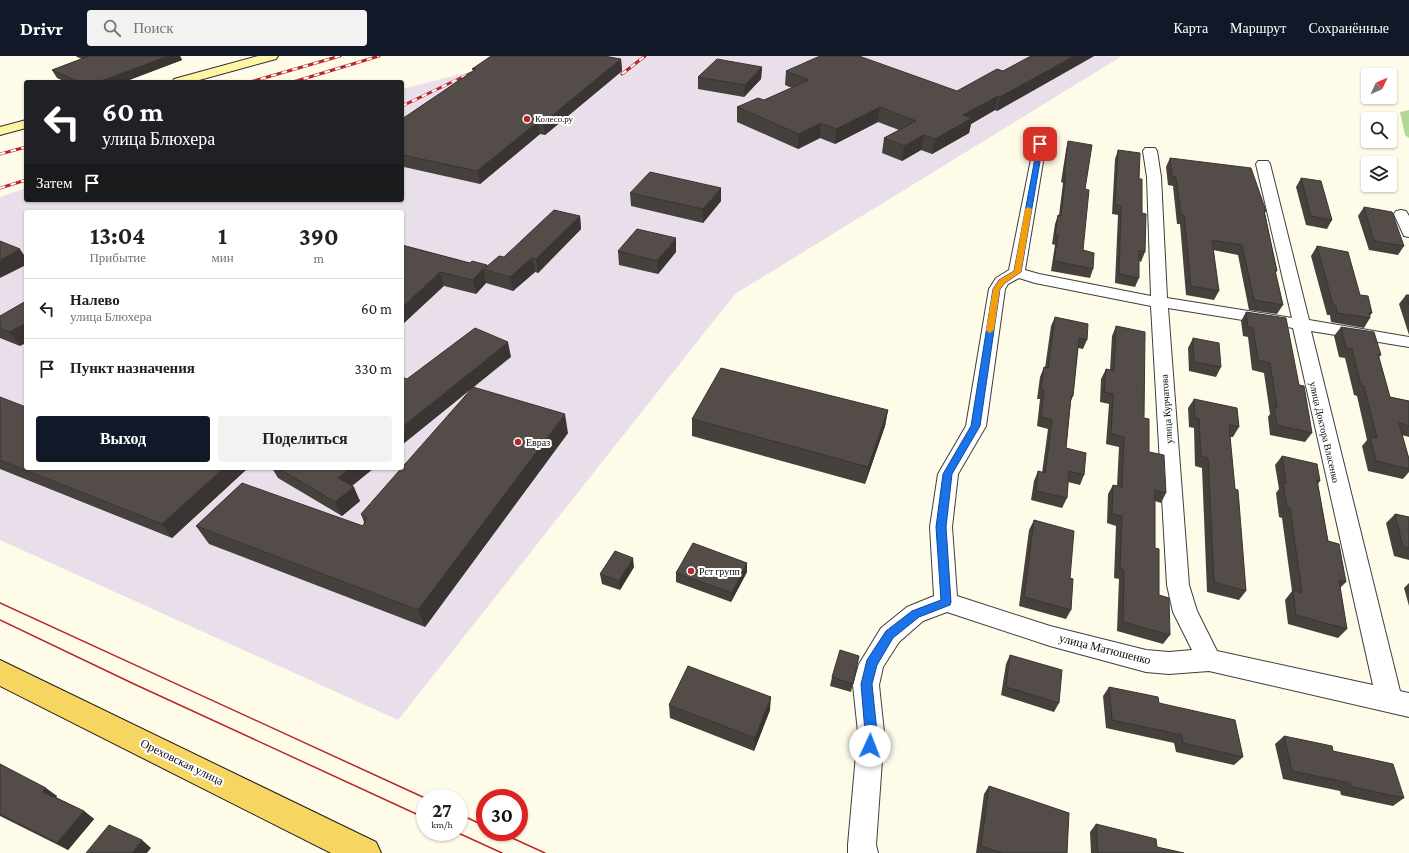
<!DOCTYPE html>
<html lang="ru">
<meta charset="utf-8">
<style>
body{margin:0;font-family:"Crimson Pro",serif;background:#f2f2f2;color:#202124;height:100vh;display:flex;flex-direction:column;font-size:15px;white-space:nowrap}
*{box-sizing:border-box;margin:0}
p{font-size:13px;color:#757577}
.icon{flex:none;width:22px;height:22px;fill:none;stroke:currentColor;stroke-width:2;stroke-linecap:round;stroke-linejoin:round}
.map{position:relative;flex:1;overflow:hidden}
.drawer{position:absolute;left:24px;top:154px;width:380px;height:260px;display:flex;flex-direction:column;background:#fff;border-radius:4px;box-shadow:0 1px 3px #0004}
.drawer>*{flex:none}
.hud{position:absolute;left:24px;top:24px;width:380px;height:122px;border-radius:4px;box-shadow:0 1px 3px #0004;background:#202124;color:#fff;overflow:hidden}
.needle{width:26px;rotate:46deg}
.fabs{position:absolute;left:1361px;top:12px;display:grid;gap:8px}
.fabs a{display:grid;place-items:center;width:36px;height:36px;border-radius:4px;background:#fff;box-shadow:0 1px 3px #0004;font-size:20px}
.speed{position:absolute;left:416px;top:733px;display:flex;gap:8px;font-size:20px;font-weight:700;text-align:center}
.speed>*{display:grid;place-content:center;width:52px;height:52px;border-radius:50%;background:#fff;box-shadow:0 1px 3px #0004;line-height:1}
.speed small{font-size:10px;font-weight:400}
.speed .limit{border:6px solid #d22;background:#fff;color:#111}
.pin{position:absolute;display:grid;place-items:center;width:34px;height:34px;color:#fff;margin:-17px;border-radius:8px;box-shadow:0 2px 6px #0006}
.me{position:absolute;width:44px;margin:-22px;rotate:2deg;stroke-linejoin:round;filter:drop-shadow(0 0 3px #0008)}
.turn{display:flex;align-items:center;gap:14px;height:84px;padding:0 12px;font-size:18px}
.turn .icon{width:52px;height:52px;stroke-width:2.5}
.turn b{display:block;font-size:28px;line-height:34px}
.then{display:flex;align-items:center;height:38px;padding:0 12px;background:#0003;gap:8px;font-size:15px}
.eta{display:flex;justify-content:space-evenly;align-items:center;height:68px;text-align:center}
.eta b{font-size:24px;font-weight:700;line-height:28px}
.action{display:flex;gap:8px;margin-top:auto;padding:8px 12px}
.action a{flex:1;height:46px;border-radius:4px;background:#111827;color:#fff;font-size:16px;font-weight:700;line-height:46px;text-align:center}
.action a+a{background:#f2f2f2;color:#202124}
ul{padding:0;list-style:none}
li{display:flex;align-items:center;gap:12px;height:60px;padding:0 12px;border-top:1px solid #e0e0e0}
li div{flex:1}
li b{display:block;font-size:15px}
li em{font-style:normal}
header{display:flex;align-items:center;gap:24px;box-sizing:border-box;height:56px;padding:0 20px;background:#111827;color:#fff}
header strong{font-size:19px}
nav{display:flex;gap:22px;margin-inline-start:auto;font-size:14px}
.search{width:280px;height:36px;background:#f2f2f2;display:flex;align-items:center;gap:10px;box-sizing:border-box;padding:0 14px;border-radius:4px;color:#757577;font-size:15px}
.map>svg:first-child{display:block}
.industrial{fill:#e9dfea;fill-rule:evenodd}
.forest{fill:#b1d894}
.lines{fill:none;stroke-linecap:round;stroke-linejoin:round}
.minor-casing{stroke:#3e3e3e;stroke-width:2}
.secondary-casing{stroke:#2d2d2d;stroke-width:2}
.primary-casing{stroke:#1c1c1c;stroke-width:2}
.minor{fill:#fff;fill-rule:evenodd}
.secondary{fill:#fef6a5;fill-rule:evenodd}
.primary{fill:#f7d561;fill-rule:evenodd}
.tram{stroke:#b8262a;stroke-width:1.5}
.rail-casing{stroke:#b8262a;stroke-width:3}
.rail{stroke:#fff;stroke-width:2;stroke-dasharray:5.5;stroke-linecap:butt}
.wall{fill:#47413e}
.shaded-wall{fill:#3a3532}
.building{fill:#534c48;stroke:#3a3532}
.route{fill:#1a73e8;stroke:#114b97}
.slow{fill:#f59e0b}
.poi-dot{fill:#b8262a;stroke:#fff;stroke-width:1.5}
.labels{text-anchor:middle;stroke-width:4;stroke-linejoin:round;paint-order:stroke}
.far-poi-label{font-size:9px;fill:#0b0b0b;stroke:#fff;text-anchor:start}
.street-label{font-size:10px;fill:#0b0b0b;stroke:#fff}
.poi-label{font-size:10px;fill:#0b0b0b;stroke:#fff;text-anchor:start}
.near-street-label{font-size:12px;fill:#0b0b0b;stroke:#fff}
</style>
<header>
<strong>Drivr</strong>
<div class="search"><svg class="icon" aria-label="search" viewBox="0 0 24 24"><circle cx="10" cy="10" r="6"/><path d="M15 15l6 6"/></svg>Поиск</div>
<nav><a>Карта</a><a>Маршрут</a><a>Сохранённые</a></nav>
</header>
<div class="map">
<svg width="1409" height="797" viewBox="0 0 1409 797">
<rect width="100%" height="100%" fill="#fffbe9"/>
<path class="industrial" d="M542 0H1122L735 238 398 664 0 484V141L26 132V144H402V33L461 18 504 27ZM26 156H402V412H26Z"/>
<path class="forest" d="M1409 54V82L1405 79 1400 56Z"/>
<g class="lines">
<g class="minor-casing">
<path id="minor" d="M1040 84 1045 85 1046 88 1025 214 1039 218 1151 240 1147 121 1143 95 1145 92H1155L1157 95 1161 121 1167 242 1292 262 1256 108 1258 105H1268L1270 108 1309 264 1409 281V291L1311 275 1400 635 1409 637V661L1209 615 1169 618 1146 616 1050 590 947 556 923 565 899 586 883 611 879 629 884 676 876 789 878 797H848V789L858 676 853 629 859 608 881 572 907 551 934 540 930 471 938 418 966 370 989 233 996 222 1009 214 1034 88 1035 85ZM1019 222 1035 227 1151 250 1167 529 1173 556 1192 594 1169 596 1146 594 1050 570 957 540 952 471 958 418 986 370 1005 233 1008 228ZM1168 252 1293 272 1373 629 1217 595 1197 555 1189 529Z
M1401 154 1406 155 1409 160V181L1404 180 1394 158 1396 155Z"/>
</g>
<g class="secondary-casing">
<path id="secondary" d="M258 0H278L276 3 192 26H172L174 23Z
M26 64V72L0 79V71Z"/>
</g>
<g class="primary-casing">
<path id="primary" d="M0 604 376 786 381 797H331L0 630Z"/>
</g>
<use href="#minor" class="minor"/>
<use href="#secondary" class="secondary"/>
<use href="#primary" class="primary"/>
<path class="tram" d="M0 547 425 742
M0 564 134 628 425 762
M459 758 485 770
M456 776 502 797
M499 776 545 797"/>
<g class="rail-casing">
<path id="rail" d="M622 18 645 0
M250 26 340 0
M293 26 379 0
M402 50 471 17
M0 98 26 91
M0 132 26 124"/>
</g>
<use href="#rail" class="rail"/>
</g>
<path class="wall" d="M76 0H180L182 4 124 26H66L57 22 52 14 82 3 77 1Z
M1031 0H1094L997 55 995 54 971 68 969 77 932 98 921 94 902 105 882 97 884 82 899 74 878 66 835 88 820 82 798 93 737 66V51L764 44 792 32 785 29 786 15 957 35 1003 15Z
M621 3 622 15 545 79 540 78 480 128 404 111 403 108H402V63L473 15 472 13Z
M762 11 761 23 744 41 698 33V21Z
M1068 85 1085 133 1083 194 1093 213 1090 222 1051 215 1055 189 1052 188 1055 168 1058 159H1059L1063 127 1061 126 1066 94Z
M1118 94 1139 123 1145 196 1141 206 1139 205V222L1135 231 1115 227 1118 159 1112 158 1115 103Z
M1170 102 1266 155 1265 157 1277 215 1275 217 1283 249 1277 258 1249 254 1238 199 1213 194 1219 235 1214 244 1186 239 1180 168H1177L1173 130 1168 129 1166 111Z
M1301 122 1332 164 1327 173 1306 169 1296 131Z
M630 137 721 145 703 167 631 150Z
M1364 151 1404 190 1398 199 1369 194 1358 160Z
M580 160 581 173 538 217 535 216 513 235 486 227 476 238 444 230 402 189 470 207 487 210Z
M1317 190 1360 239 1372 257 1370 260V262L1364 272 1331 266 1330 259H1327L1311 200Z
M618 195 676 196 658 218 619 209Z
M1406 239H1409V279L1399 248Z
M1246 256 1299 329 1312 377 1305 386 1270 379 1268 361 1270 358 1264 317 1252 314 1248 281 1243 280 1241 265Z
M0 260 20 290 0 282Z
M1055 261 1087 284 1083 293 1078 292 1073 340 1071 345 1066 392 1084 419 1080 429 1068 426 1067 442 1062 452 1031 444 1034 425 1038 415 1042 417 1048 373 1037 370 1040 343H1037L1040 321 1044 311 1045 312 1051 270Z
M1116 270 1144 362 1149 396 1166 437 1161 447 1155 445V492L1159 539 1170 579 1163 588 1117 575 1119 523 1114 522 1116 470 1107 467 1108 438 1113 429 1117 430 1119 391 1106 388 1109 348 1100 346 1101 323 1106 313 1110 314 1112 280Z
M1341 271 1381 299 1379 301 1390 341 1409 345V381L1402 379 1409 403V416L1403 423 1368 415 1362 390 1367 384 1357 340 1354 339 1345 302 1339 301 1334 280Z
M1193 282 1221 311 1216 321 1189 315 1188 292Z
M0 341 26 412H248L172 482 0 413Z
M1194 343 1239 371 1233 381H1230L1235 433 1246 535 1239 544 1207 536 1202 412 1195 410 1194 372 1189 371 1188 352Z
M888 354 885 370 865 428 692 380V363Z
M568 377 425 571 209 488 196 470H363L364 466 361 458Z
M1282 400 1320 425 1318 428 1328 485 1346 526 1340 532 1347 573 1338 582 1288 568 1285 544 1292 535 1282 462 1279 461 1276 437 1279 433 1275 409Z
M272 412H374L352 430 360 445 342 460 278 422Z
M1395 458 1409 461V504L1394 500 1386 467Z
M1034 464 1070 522 1071 554 1066 563 1019 550 1029 474Z
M747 507V516L731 546 676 526V517Z
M634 511 620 534 602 528 600 518Z
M1409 527V550L1404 532Z
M1010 599 1059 647 1054 656 1001 639 1006 608Z
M859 600 851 636 830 630 832 621Z
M1109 631 1159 647 1243 701 1234 709 1176 696 1174 687 1106 672 1103 640Z
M669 649 770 654 754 695 670 662Z
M1284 680 1333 695 1404 742 1393 750 1341 739 1340 735 1283 723 1275 688Z
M0 708 57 740 56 741 84 755 94 763 68 794 0 760Z
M989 730 1067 797H976L984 738Z
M1096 768 1157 791 1184 797H1091L1090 776Z"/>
<path class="shaded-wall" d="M169 0H180L182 4 124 26H98Z
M1074 0H1094L997 55 1000 41Z
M621 3 622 15 545 79 543 67Z
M762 11 761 23 744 41 745 29Z
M998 40 995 54 971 68 969 77 932 98 935 83 963 59Z
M880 51 878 66 835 88 836 73Z
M538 66 540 78 480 128 477 115Z
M821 67 820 82 798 93 799 78Z
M924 79 921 94 902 105 904 90Z
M721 132V145L703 167V153Z
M580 160 581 173 538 217 536 203Z
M676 182V196L658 218 657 205Z
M20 193 26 202V209L0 222V204Z
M532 202 535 216 513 235 510 221Z
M483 213 486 227 476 238 473 224Z
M440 216 444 230 402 269V251Z
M26 267V287L20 290 9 276Z
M508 286 511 301 402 389V371Z
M888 354 885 370 865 428 868 411Z
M565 358 568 377 425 571 418 554Z
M224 412H248L172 482 162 468Z
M350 412H374L344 436 338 422Z
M354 431 360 445 342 460 335 446Z
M633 502 634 511 620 534 619 525Z
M747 507V516L731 546 732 537Z
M771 641 770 654 754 695 755 682Z
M46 732 57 740 54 743 43 736Z
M84 755 94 763 68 794 57 787Z
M142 784 151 792 147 797H132Z"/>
<path class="building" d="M89 0H169L98 26H79L52 14Z
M491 0H604L621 3 543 67 538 66 477 115 402 99V98L404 96 402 95V63L476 13H472Z
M820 0H859L957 35 997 13 1003 15 1031 0H1074L1000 41 998 40 963 59 972 62 935 83 924 79 904 90 884 82 916 65 880 51 836 73 821 67 799 78 737 51 758 42 764 44 809 24 786 15Z
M717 3 762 11 745 29 698 21Z
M1068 85 1092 89 1085 133 1089 134 1083 194 1094 197 1093 213 1054 205 1058 180 1055 179 1058 159 1061 160 1066 118H1064Z
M1118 94 1140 97 1139 123H1142V157L1146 158 1145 196 1139 195V222L1119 218 1121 150 1115 149Z
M1170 102 1251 112 1266 155H1264L1277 215 1275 214 1283 249 1254 244 1242 189 1212 184 1219 235 1191 230 1184 159H1181L1176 121 1172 120Z
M650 116 721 132 703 153 630 137Z
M1301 122 1321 125 1332 164 1311 160Z
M1364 151 1392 156 1404 190 1374 185Z
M554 154 580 160 536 203 532 202 510 221 483 213 473 224 440 216 402 251V189L470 207 472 205 487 209 485 212 499 200 504 201Z
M637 173 676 182 657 205 618 195Z
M0 185 20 193 0 204Z
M1317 190 1348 196 1360 239 1368 240 1372 257 1369 256 1370 262 1337 257 1336 250 1333 249Z
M1406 239H1409V249Z
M26 245V267L9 276 0 272V260Z
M1246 256 1286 262 1299 329 1304 330 1312 377 1277 369 1274 351 1277 352 1270 307 1258 304 1253 272 1248 271Z
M1055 261 1088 268 1087 284 1079 282 1073 340H1071L1066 392 1086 397 1084 419 1069 415 1067 442 1036 435 1038 415 1045 417 1052 364 1041 361 1044 334 1041 333 1044 311 1048 312Z
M1116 270 1145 276 1144 362 1149 363V396L1164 399 1166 437 1155 434V492L1159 493V539L1169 542 1170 579 1123 566 1124 514 1120 512 1122 460 1112 458 1113 429 1122 431 1124 381 1111 378 1113 338 1104 336 1106 313 1114 315Z
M1341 271 1374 276 1381 299 1378 298 1390 341 1409 345V370L1399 367 1409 403V413L1376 405 1370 381 1377 382 1364 330H1361L1352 293 1346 292Z
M475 272 508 286 402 371V321L407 323Z
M1193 282 1219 287 1221 311 1194 306Z
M721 312 888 354 868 411 692 363Z
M473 331 565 358 418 554 196 470 242 427 363 470 367 462 361 458Z
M0 341 26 351V412H224L162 468 0 404Z
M1194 343 1237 352 1239 371 1229 369 1235 433 1238 434 1246 535 1214 526 1208 402 1201 400 1199 363 1195 362Z
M1282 400 1317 408 1320 425 1317 424 1328 485 1339 488 1346 526 1339 524 1347 573 1296 559 1293 534 1302 537 1290 452H1287L1283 427 1286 428Z
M278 412H350L338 422 354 431 335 446Z
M1395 458 1409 461V492L1403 491Z
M1034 464 1074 475 1070 522 1073 523 1071 554 1024 541Z
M693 487 747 507 732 537 676 517Z
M615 495 633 502 619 525 600 518Z
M840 594 859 600 853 628 832 621Z
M1010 599 1062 614 1059 647 1006 631Z
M688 610 771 641 755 682 669 649Z
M1109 631 1158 641 1159 647 1235 664 1243 701 1183 687 1182 679 1112 664Z
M1284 680 1332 690 1333 695 1393 708 1404 742 1352 731 1350 727 1292 715Z
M0 708 46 732 43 736 84 755 57 787 0 758Z
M989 730 1069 757 1067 797H1002L981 790Z
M1096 768 1156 783 1157 791 1184 797H1098Z
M109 769 142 784 132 797H86Z"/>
<path class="route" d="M1038 86 1043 88 1021 216 1005 227 1000 233 980 370 952 418 946 471 951 546 950 549 919 561 893 582 877 609 872 628 877 676 874 694 870 696 866 694 864 690 865 676 861 628 867 604 886 575 912 555 941 544 936 471 943 418 971 370 993 233 999 224 1014 215Z"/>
<path class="slow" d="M1028 151 1032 153 1021 216 1005 227 1000 233 994 274 990 277 988 276 986 274 993 233 999 224 1014 215 1025 153Z"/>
<g class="poi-dot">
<circle cx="527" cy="63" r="4"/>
<circle cx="518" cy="386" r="4"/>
<circle cx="691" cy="515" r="4"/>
</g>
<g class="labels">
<g class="far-poi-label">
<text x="535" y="66">Колесо.ру</text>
</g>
<g class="street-label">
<text transform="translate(1166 353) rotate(-94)" y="4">улица Курчатова</text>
<text transform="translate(1325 376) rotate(77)" y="4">улица Доктора Власенко</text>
</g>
<g class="poi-label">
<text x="526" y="390">Евраз</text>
<text x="699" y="519">Рст групп</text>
</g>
<g class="near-street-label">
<text transform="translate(1105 593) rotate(14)" y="4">улица Матюшенко</text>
<text transform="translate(182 706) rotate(26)" y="4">Ореховская улица</text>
</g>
</g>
</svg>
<div class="fabs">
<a><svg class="needle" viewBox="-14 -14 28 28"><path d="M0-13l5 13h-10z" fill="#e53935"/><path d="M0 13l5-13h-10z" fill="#757577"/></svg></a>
<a><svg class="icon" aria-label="search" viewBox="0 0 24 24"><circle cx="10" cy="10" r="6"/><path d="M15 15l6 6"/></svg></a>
<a><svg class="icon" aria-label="layers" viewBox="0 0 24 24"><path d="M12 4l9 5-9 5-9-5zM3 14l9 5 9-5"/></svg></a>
</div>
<div class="speed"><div>27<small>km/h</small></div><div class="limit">30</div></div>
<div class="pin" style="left:1040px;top:88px;background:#d93025"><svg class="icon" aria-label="arrive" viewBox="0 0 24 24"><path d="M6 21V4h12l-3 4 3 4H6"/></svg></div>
<svg class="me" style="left:870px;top:690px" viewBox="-20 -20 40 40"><circle r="19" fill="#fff"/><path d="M0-13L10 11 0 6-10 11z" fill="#1a73e8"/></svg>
<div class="hud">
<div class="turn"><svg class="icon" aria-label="left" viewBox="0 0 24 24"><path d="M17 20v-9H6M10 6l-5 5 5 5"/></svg><div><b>60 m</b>улица Блюхера</div></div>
<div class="then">Затем<svg class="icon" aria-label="arrive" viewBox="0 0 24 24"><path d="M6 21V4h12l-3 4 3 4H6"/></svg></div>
</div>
<section class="drawer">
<div class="eta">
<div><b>13:04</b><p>Прибытие</p></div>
<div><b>1</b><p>мин</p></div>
<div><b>390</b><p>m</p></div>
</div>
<ul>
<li><svg class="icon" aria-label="left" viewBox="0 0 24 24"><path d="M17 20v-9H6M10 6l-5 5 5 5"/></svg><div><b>Налево</b><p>улица Блюхера</p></div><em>60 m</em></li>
<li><svg class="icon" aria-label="arrive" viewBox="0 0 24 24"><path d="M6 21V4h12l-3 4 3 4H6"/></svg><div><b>Пункт назначения</b></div><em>330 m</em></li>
</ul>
<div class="action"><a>Выход</a><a>Поделиться</a></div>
</section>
</div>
